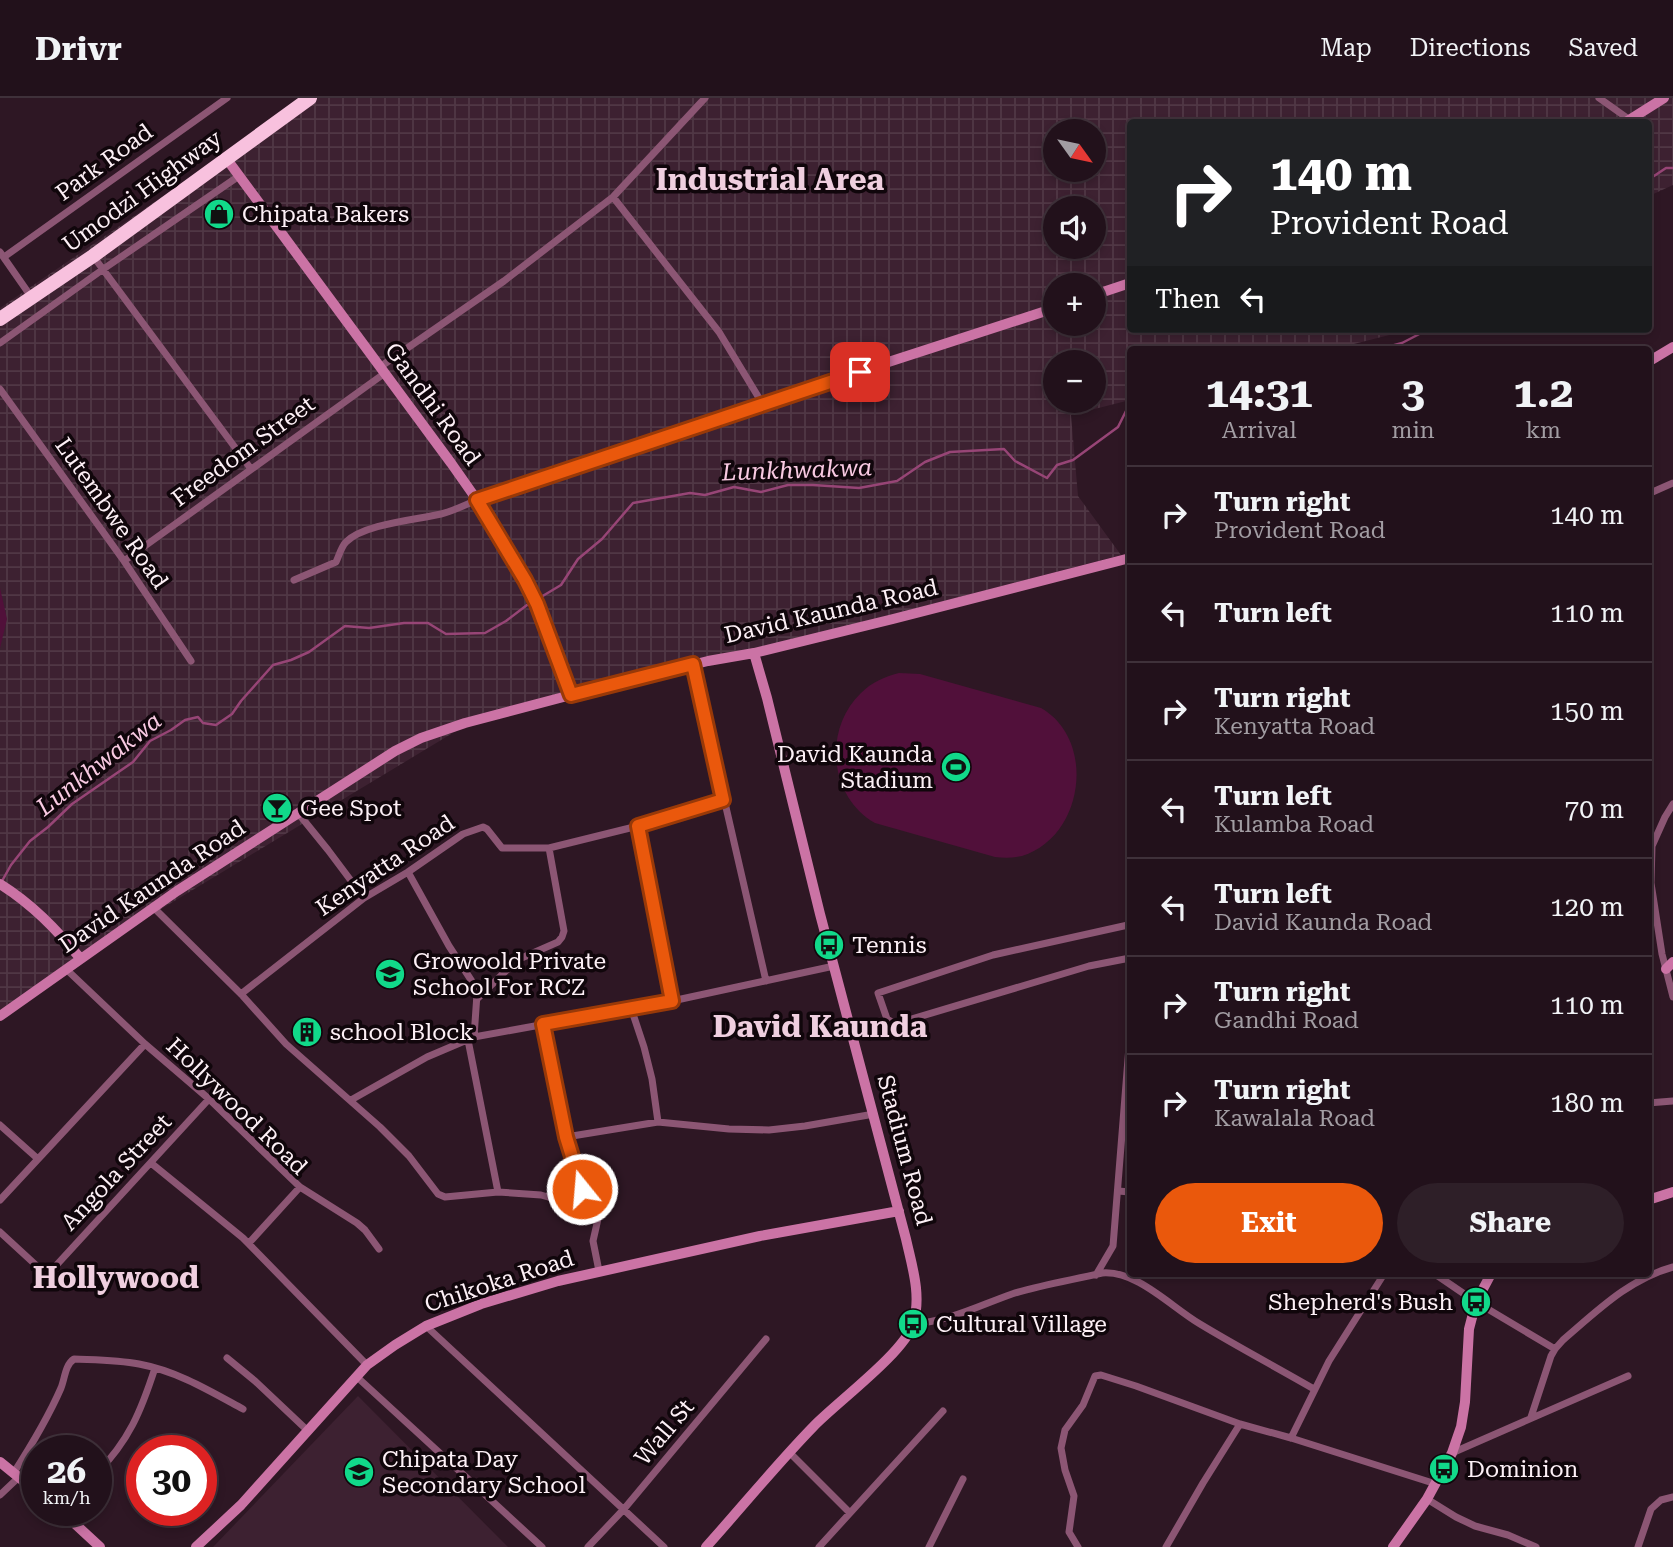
<!DOCTYPE html>
<meta charset="utf-8">
<style>
body{margin:0;font-family:"Roboto Serif",serif;background:#2e1f28;color:#f1f3f6;height:100vh;display:flex;flex-direction:column;font-size:26px;white-space:nowrap}
*{box-sizing:border-box;margin:0}
p{font-size:23px;color:#a29da3}
.icon{flex:none;width:38px;height:38px;fill:none;stroke:currentColor;stroke-width:2;stroke-linecap:round;stroke-linejoin:round}
.map{position:relative;flex:1;overflow:hidden}
.sheet{position:absolute;left:1127px;top:248px;width:525px;height:931px;display:flex;flex-direction:column;background:#22111b;border-radius:7px;box-shadow:0 4px 10px #0003,0 0 0 2px #3f313a}
.sheet>*{flex:none}
.top-card{position:absolute;left:1127px;top:21px;width:525px;height:214px;border-radius:7px;box-shadow:0 4px 10px #0003,0 0 0 2px #3f313a;background:#202124;color:#fff;overflow:hidden}
.needle{width:46px;rotate:123deg}
.fabs{position:absolute;left:1043px;top:21px;display:grid;gap:14px}
.fabs a{display:grid;place-items:center;width:63px;height:63px;border-radius:50%;background:#22111b;box-shadow:0 4px 10px #0003,0 0 0 2px #3f313a;font-size:35px}
.speed{position:absolute;left:21px;top:1337px;display:flex;gap:14px;font-size:35px;font-weight:700;text-align:center}
.speed>*{display:grid;place-content:center;width:91px;height:91px;border-radius:50%;background:#22111b;box-shadow:0 4px 10px #0003,0 0 0 2px #3f313a;line-height:1}
.speed small{font-size:18px;font-weight:400}
.speed .limit{border:10px solid #d22;background:#fff;color:#111}
.pin{position:absolute;display:grid;place-items:center;width:60px;height:60px;color:#fff;margin:-30px;border-radius:14px;box-shadow:0 4px 10px #0006}
.me{position:absolute;width:77px;margin:-38px;rotate:343deg;stroke-linejoin:round;filter:drop-shadow(0 0 5px #0008)}
.turn{display:flex;align-items:center;gap:24px;height:147px;padding:0 28px;font-size:32px}
.turn .icon{width:91px;height:91px;stroke-width:2.5}
.turn b{display:block;font-size:49px;line-height:60px}
.then{display:flex;align-items:center;height:66px;padding:0 28px;background:#0003;gap:14px;font-size:26px}
.eta{display:flex;justify-content:space-evenly;align-items:center;height:119px;text-align:center}
.eta b{font-size:42px;font-weight:700;line-height:49px}
.cta{display:flex;gap:14px;margin-top:auto;padding:14px 28px}
.cta a{flex:1;height:80px;border-radius:42px;background:#ea580c;color:#fff;font-size:28px;font-weight:700;line-height:80px;text-align:center}
.cta a+a{background:#2e1f28;color:#f1f3f6}
ul{padding:0;list-style:none}
li{display:flex;align-items:center;gap:21px;height:98px;padding:0 28px;border-top:2px solid #3f313a}
li div{flex:1}
li b{display:block;font-size:26px}
li em{font-style:normal}
header{display:flex;align-items:center;gap:42px;box-sizing:border-box;height:98px;padding:0 35px;background:#22111b;border-bottom:2px solid #3f313a}
header strong{font-size:33px}
nav{display:flex;gap:38px;margin-inline-start:auto;font-size:24px}
.map>svg:first-child{display:block}
.built{fill:#3d2131}
.industrial{fill:url(#industrial-grid);fill-rule:evenodd}
.green{fill:#51103a}
.lines{fill:none;stroke-linecap:round;stroke-linejoin:round}
.stream{stroke:#974576;stroke-width:2.5}
.street{stroke:#8c5674;stroke-width:7}
.secondary{stroke:#cb73a5;stroke-width:10}
.highway{stroke:#f8c1de;stroke-width:14}
.route-casing{stroke:#983908;stroke-width:18}
.route{stroke:#ea580c;stroke-width:12}
.labels{text-anchor:middle;stroke-width:7;stroke-linejoin:round;paint-order:stroke}
.street-label{font-size:23px;fill:#fdf0f6;stroke:#10060b}
.poi-label{font-size:23px;fill:#fdf0f6;stroke:#10060b;text-anchor:start}
.water-label{font-size:24px;font-style:italic;fill:#f9cae2;stroke:#10060b}
.district-label{font-size:30px;font-weight:bold;fill:#efcfdf;stroke:#10060b}
</style>
<header>
<strong>Drivr</strong>
<nav><a>Map</a><a>Directions</a><a>Saved</a></nav>
</header>
<div class="map">
<svg width="1673" height="1449" viewBox="0 0 1673 1449">
<defs>
<pattern id="industrial-grid" width="8" height="8" patternUnits="userSpaceOnUse" patternTransform="scale(1.75)"><rect width="8" height="8" fill="#3d2131"/><path d="M0 4h8M4 0v8" fill="none" stroke="#503745"/></pattern>
</defs>
<rect width="100%" height="100%" fill="#2e1724"/>
<path class="built" d="M358 1298 508 1449H213Z"/>
<path class="industrial" d="M306 0H1673V87L1649 98 1648 24H1130V231H1413L1330 252H1130V302L1071 317 1078 398 1121 457 466 627 80 860 0 917V210ZM1055 33H1094V72H1055ZM1055 110H1094V149H1055ZM1055 187H1094V226H1055ZM1055 264H1094V303H1055Z"/>
<path class="green" d="M0 490 7 521 0 550Z
M899 575 920 576 1041 610C1097 642 1084 739 1022 758 1013 760 1004 760 995 759L875 725C829 699 823 631 861 595 872 584 884 579 899 575Z"/>
<g class="lines">
<path class="stream" d="M1648 82 1666 70H1673
M1376 252 1402 245 1429 231
M541 499 561 487 578 461 602 441 633 405 690 395 705 397 734 389 761 394 788 387H813L859 390 897 383 925 364 950 354 1004 351 1015 363 1047 380 1057 367 1073 362 1118 329 1127 311 1130 307
M2 783 11 767 30 743 48 729 72 706 133 664 150 643 171 632 185 622 198 619 203 625 216 627 232 616 241 603 273 567 291 562 309 554 345 528 369 530 404 525H428L446 536 485 535 506 523 527 507"/>
<path class="street" d="M1599 0 1630 22
M613 99 719 234 762 305
M0 154 32 200
M93 158 251 371
M4 159 227 0
M0 245 102 172 239 78
M380 269 504 183 613 99 705 0
M0 291 124 463 191 563
M1648 396 1673 385
M124 463 385 275
M294 482 336 464C339 458 341 449 346 444 364 426 415 422 441 416 453 413 465 407 477 402
M693 566 766 883
M1673 706 1665 719 1652 748 1651 785 1662 856 1673 899
M298 715 328 752 364 800
M638 728 672 903
M408 774 449 848 473 885 477 896 474 939
M154 810 241 896 286 946 380 1029 409 1058 438 1096 445 1099 498 1094 541 1097 555 1101 564 1100 582 1091
M1130 827H1128L993 857 878 895 887 921 895 926 1089 868 1130 860
M66 871 145 946 209 1001 300 1089 357 1125 365 1132 379 1151
M241 896 364 800 408 774 463 736 483 729 487 731 502 750H549L638 728 723 702
M477 901 517 862 558 844 562 839 564 833 549 750
M631 910 644 949 652 981 658 1024
M543 926 566 1039 582 1091 594 1103 598 1111V1121L593 1143 599 1173
M468 942 498 1094
M351 1002 427 959 474 939 672 903 834 868
M1648 1005 1673 1003
M0 1027 38 1061
M566 1039 658 1024 729 1031 769 1032 805 1028 874 1016
M151 1065 243 1140 367 1267
M1118 1093 1130 1094
M0 1102 145 946
M0 1134 38 1169 51 1173 209 1001
M249 1145 300 1089
M1435 1176 1476 1204 1555 1251
M1096 1177 1113 1148 1130 936
M913 1226C950 1223 978 1208 1012 1196 1040 1187 1072 1182 1102 1175 1137 1172 1171 1209 1200 1226 1238 1249 1276 1269 1314 1291
M426 1228 664 1449
M227 1260 255 1283 308 1333
M357 1279 542 1449
M1531 1319 1551 1258 1555 1251 1563 1242C1597 1213 1629 1181 1673 1169
M1291 1340 1329 1263 1384 1176
M790 1355 850 1415
M1452 1355 1628 1278
M13 1376C31 1348 48 1320 61 1290 65 1280 65 1267 74 1261 96 1262 118 1262 139 1266 177 1273 210 1293 243 1311
M96 1376C129 1343 141 1313 155 1270
M0 1397 18 1380
M1427 1401 1456 1419 1475 1428 1508 1437 1536 1449
M588 1449 624 1411 766 1241
M819 1449 943 1313
M929 1449 963 1381
M1078 1449 1069 1434 1074 1398 1065 1372 1061 1350 1065 1332 1083 1307 1095 1278 1101 1277 1136 1288 1240 1326 1291 1340 1436 1386
M1166 1449 1203 1385 1240 1326
M1638 1449 1651 1411 1661 1402 1673 1399"/>
<path class="secondary" d="M1626 24 1664 0
M226 60 451 365 477 402 525 483 537 506 571 597
M1094 197 1130 185
M1648 264 1673 249
M477 402 762 305 1055 210
M0 786C32 806 56 831 80 860
M1666 871 1673 864
M0 918 177 793 395 653 421 640 465 625 571 597 708 563 754 555 893 521 1130 460
M1648 1102 1673 1094
M0 1364 37 1394
M60 1412 100 1449
M196 1449 241 1407 367 1267 395 1247 426 1228 481 1206 558 1183 760 1138 899 1113
M706 1449C742 1409 776 1367 813 1329 837 1304 904 1255 913 1226 922 1198 912 1168 906 1141L820 816 767 600 754 555
M1393 1449 1427 1401 1452 1355 1461 1329 1465 1304 1469 1231 1476 1204 1491 1176"/>
<path class="highway" d="M0 221 93 158 310 0"/>
</g>
<g class="lines">
<g class="route-casing">
<path id="route" d="M582 1091 566 1039 543 926 672 903 638 728 723 702 693 566 571 597 537 506 525 482 477 402 860 274"/>
</g>
<use href="#route" class="route"/>
</g>
<defs>
<g id="shop-disc" transform="scale(1.575)"><circle r="9.5" fill="#11d98a" stroke="#10060b"/><path d="M-5-2.5h2.3a2.7 3.5 0 0 1 5.4 0H5L5.5 6h-11ZM-1.5-2.5h3a1.5 2.3 0 0 0-3 0Z" fill="#111"/></g>
<g id="stadium-disc" transform="scale(1.575)"><circle r="9.5" fill="#11d98a" stroke="#10060b"/><path d="M0-5a6.5 5 0 1 0 0 10a6.5 5 0 1 0 0-10ZM-3.5-1.8h7v3.6h-7Z" fill="#111"/></g>
<g id="bar-disc" transform="scale(1.575)"><circle r="9.5" fill="#11d98a" stroke="#10060b"/><path d="M-6-5H6L.8 .8V4.5H3.5V6h-7V4.5H-.8V.8Z" fill="#111"/></g>
<g id="bus-disc" transform="scale(1.575)"><circle r="9.5" fill="#11d98a" stroke="#10060b"/><path d="M-5-6H5V4H4V6H2V4H-2V6H-4V4H-5ZM-3.5-4V0h7V-4ZM-3.5 1.2v1.5H-2V1.2ZM2 1.2v1.5H3.5V1.2Z" fill="#111"/></g>
<g id="school-disc" transform="scale(1.575)"><circle r="9.5" fill="#11d98a" stroke="#10060b"/><path d="M0-5L7-2L0 1L-7-2ZM-4 1L0 2.5L4 1V4Q0 6-4 4Z" fill="#111"/></g>
<g id="building-disc" transform="scale(1.575)"><circle r="9.5" fill="#11d98a" stroke="#10060b"/><path d="M-4-6H4V6H1V3H-1V6H-4ZM-2.5-4.3h1.7v1.8h-1.7ZM.8-4.3h1.7v1.8H.8ZM-2.5-1h1.7V.8h-1.7ZM.8-1h1.7V.8H.8Z" fill="#111"/></g>
</defs>
<g fill-rule="evenodd">
<use href="#shop-disc" x="219" y="116"/>
<use href="#stadium-disc" x="956" y="669"/>
<use href="#bar-disc" x="277" y="710"/>
<use href="#bus-disc" x="829" y="847"/>
<use href="#school-disc" x="390" y="876"/>
<use href="#building-disc" x="307" y="934"/>
<use href="#bus-disc" x="1476" y="1204"/>
<use href="#bus-disc" x="913" y="1226"/>
<use href="#bus-disc" x="1444" y="1371"/>
<use href="#school-disc" x="359" y="1374"/>
</g>
<g class="labels">
<g class="street-label">
<text transform="translate(104 64) rotate(-36)" y="8">Park Road</text>
<text transform="translate(142 93) rotate(-36)" y="8">Umodzi Highway</text>
<text transform="translate(433 306) rotate(54)" y="8">Gandhi Road</text>
<text transform="translate(243 353) rotate(-36)" y="8">Freedom Street</text>
<text transform="translate(112 415) rotate(55)" y="8">Lutembwe Road</text>
<text transform="translate(831 513) rotate(-13)" y="8">David Kaunda Road</text>
<text transform="translate(385 767) rotate(-34)" y="8">Kenyatta Road</text>
<text transform="translate(152 788) rotate(-34)" y="8">David Kaunda Road</text>
<text transform="translate(237 1008) rotate(44)" y="8">Hollywood Road</text>
<text transform="translate(905 1052) rotate(75)" y="8">Stadium Road</text>
<text transform="translate(116 1074) rotate(-47)" y="8">Angola Street</text>
<text transform="translate(499 1183) rotate(-18)" y="8">Chikoka Road</text>
<text transform="translate(664 1334) rotate(-50)" y="8">Wall St</text>
</g>
<g class="poi-label">
<text x="242" y="124">Chipata Bakers</text>
<text x="933" y="664" text-anchor="end">David Kaunda<tspan x="933" dy="26">Stadium</tspan></text>
<text x="300" y="718">Gee Spot</text>
<text x="852" y="855">Tennis</text>
<text x="413" y="871">Growoold Private<tspan x="413" dy="26">School For RCZ</tspan></text>
<text x="330" y="942">school Block</text>
<text x="1453" y="1212" text-anchor="end">Shepherd's Bush</text>
<text x="936" y="1234">Cultural Village</text>
<text x="382" y="1369">Chipata Day<tspan x="382" dy="26">Secondary School</tspan></text>
<text x="1467" y="1379">Dominion</text>
</g>
<g class="water-label">
<text transform="translate(797 372) rotate(-2)" y="8">Lunkhwakwa</text>
<text transform="translate(99 666) rotate(-38)" y="8">Lunkhwakwa</text>
</g>
<g class="district-label">
<text x="770" y="92">Industrial Area</text>
<text x="820" y="939">David Kaunda</text>
<text x="116" y="1190">Hollywood</text>
</g>
</g>
</svg>
<div class="fabs">
<a><svg class="needle" viewBox="-14 -14 28 28"><path d="M0-13l5 13h-10z" fill="#e53935"/><path d="M0 13l5-13h-10z" fill="#a29da3"/></svg></a>
<a><svg class="icon" aria-label="sound" viewBox="0 0 24 24"><path d="M4 9h4l5-4v14l-5-4H4zM17 9q2 3 0 6"/></svg></a>
<a>+</a>
<a>−</a>
</div>
<div class="speed"><div>26<small>km/h</small></div><div class="limit">30</div></div>
<div class="pin" style="left:860px;top:274px;background:#d93025"><svg class="icon" aria-label="arrive" viewBox="0 0 24 24"><path d="M6 21V4h12l-3 4 3 4H6"/></svg></div>
<svg class="me" style="left:582px;top:1091px" viewBox="-20 -20 40 40"><circle r="17" fill="#ea580c" stroke="#fff" stroke-width="3"/><path d="M0-11L8 9 0 5-8 9z" fill="#fff"/></svg>
<div class="top-card">
<div class="turn"><svg class="icon" aria-label="right" viewBox="0 0 24 24"><path d="M7 20v-9h11M14 6l5 5-5 5"/></svg><div><b>140 m</b>Provident Road</div></div>
<div class="then">Then<svg class="icon" aria-label="left" viewBox="0 0 24 24"><path d="M17 20v-9H6M10 6l-5 5 5 5"/></svg></div>
</div>
<section class="sheet">
<div class="eta">
<div><b>14:31</b><p>Arrival</p></div>
<div><b>3</b><p>min</p></div>
<div><b>1.2</b><p>km</p></div>
</div>
<ul>
<li><svg class="icon" aria-label="right" viewBox="0 0 24 24"><path d="M7 20v-9h11M14 6l5 5-5 5"/></svg><div><b>Turn right</b><p>Provident Road</p></div><em>140 m</em></li>
<li><svg class="icon" aria-label="left" viewBox="0 0 24 24"><path d="M17 20v-9H6M10 6l-5 5 5 5"/></svg><div><b>Turn left</b></div><em>110 m</em></li>
<li><svg class="icon" aria-label="right" viewBox="0 0 24 24"><path d="M7 20v-9h11M14 6l5 5-5 5"/></svg><div><b>Turn right</b><p>Kenyatta Road</p></div><em>150 m</em></li>
<li><svg class="icon" aria-label="left" viewBox="0 0 24 24"><path d="M17 20v-9H6M10 6l-5 5 5 5"/></svg><div><b>Turn left</b><p>Kulamba Road</p></div><em>70 m</em></li>
<li><svg class="icon" aria-label="left" viewBox="0 0 24 24"><path d="M17 20v-9H6M10 6l-5 5 5 5"/></svg><div><b>Turn left</b><p>David Kaunda Road</p></div><em>120 m</em></li>
<li><svg class="icon" aria-label="right" viewBox="0 0 24 24"><path d="M7 20v-9h11M14 6l5 5-5 5"/></svg><div><b>Turn right</b><p>Gandhi Road</p></div><em>110 m</em></li>
<li><svg class="icon" aria-label="right" viewBox="0 0 24 24"><path d="M7 20v-9h11M14 6l5 5-5 5"/></svg><div><b>Turn right</b><p>Kawalala Road</p></div><em>180 m</em></li>
</ul>
<div class="cta"><a>Exit</a><a>Share</a></div>
</section>
</div>
